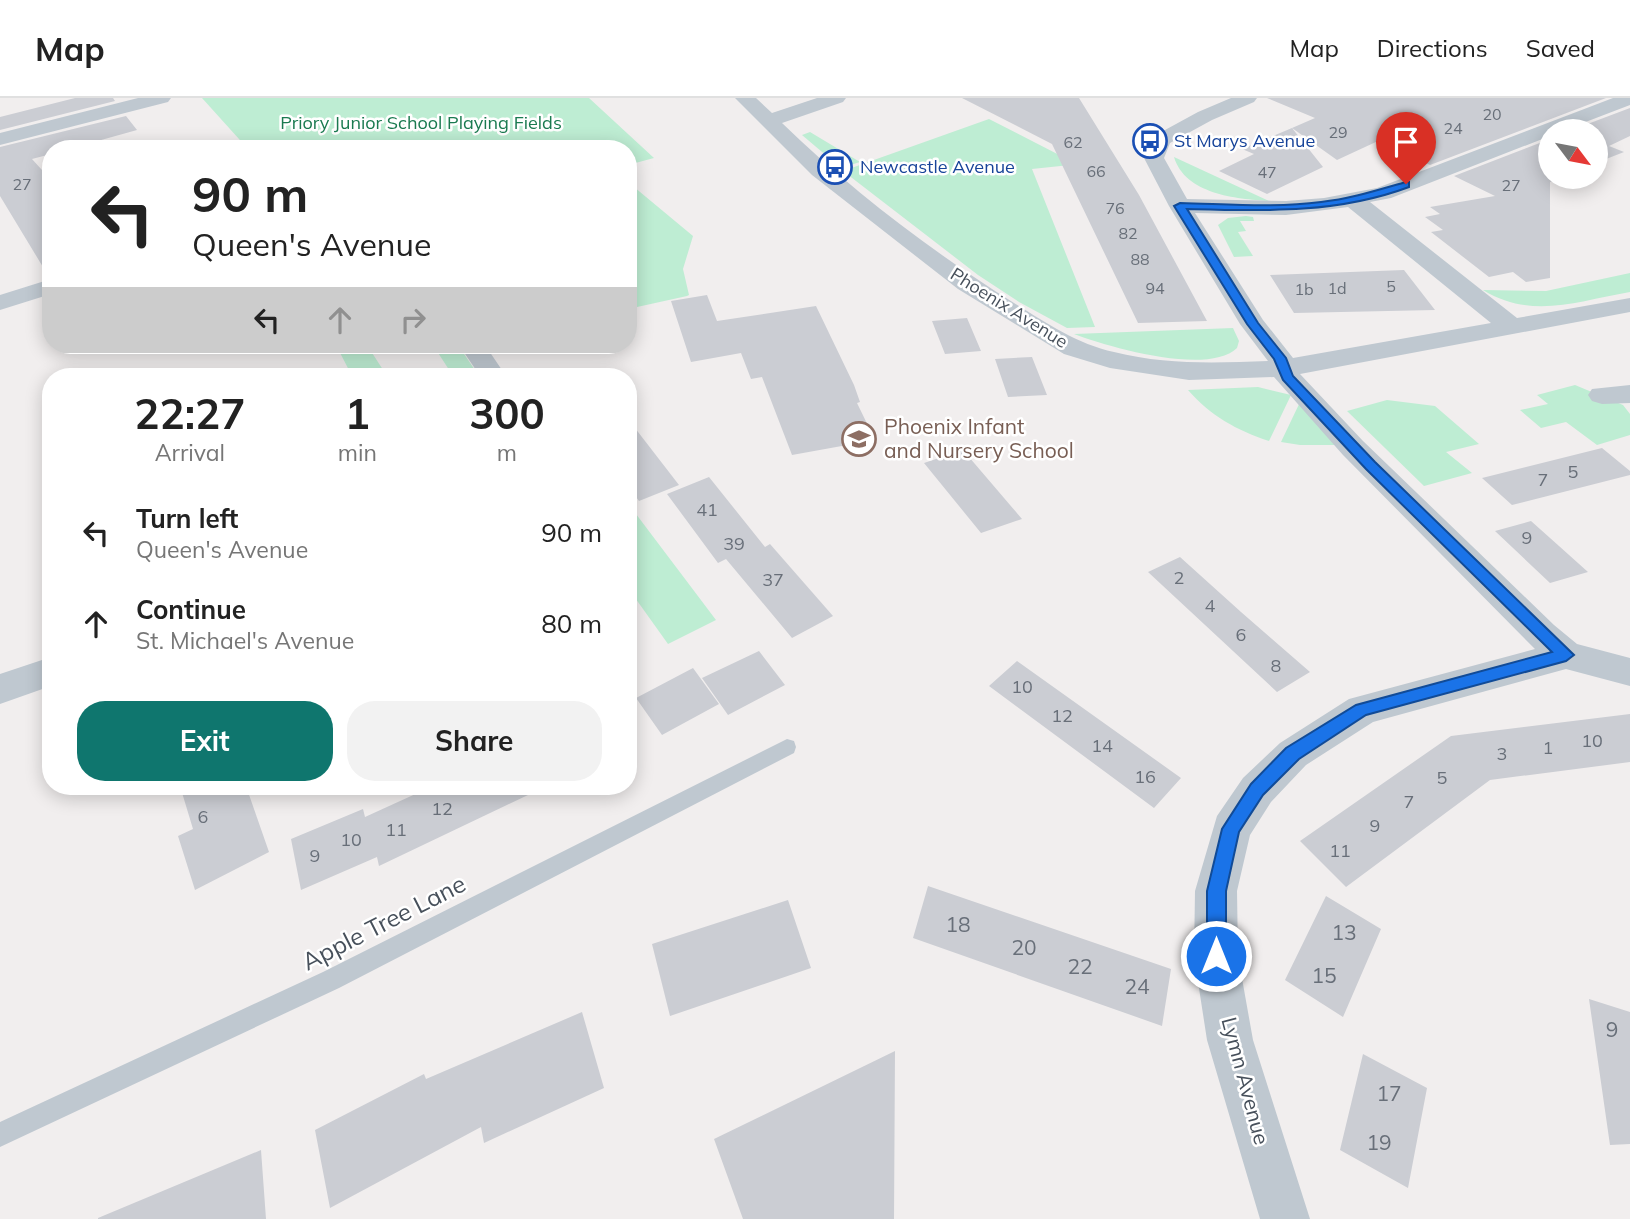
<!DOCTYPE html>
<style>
body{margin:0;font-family:Mulish,sans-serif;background:#f2f2f2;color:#222;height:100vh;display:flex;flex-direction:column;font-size:26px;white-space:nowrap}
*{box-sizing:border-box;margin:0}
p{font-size:23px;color:#767676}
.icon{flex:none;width:38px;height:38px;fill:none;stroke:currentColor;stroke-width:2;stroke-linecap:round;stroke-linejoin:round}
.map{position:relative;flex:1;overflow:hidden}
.details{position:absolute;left:42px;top:270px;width:595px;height:427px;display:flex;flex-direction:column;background:#fff;border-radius:28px;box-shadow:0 4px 18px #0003}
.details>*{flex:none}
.top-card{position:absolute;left:42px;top:42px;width:595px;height:214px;border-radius:28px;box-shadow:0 4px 18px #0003;background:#fff;color:#222;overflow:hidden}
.needle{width:46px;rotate:122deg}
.buttons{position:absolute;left:1538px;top:21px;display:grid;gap:14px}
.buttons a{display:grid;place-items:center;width:70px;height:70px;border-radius:50%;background:#fff;box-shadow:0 4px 18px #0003;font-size:35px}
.pin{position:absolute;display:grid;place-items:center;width:60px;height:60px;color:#fff;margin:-72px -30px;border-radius:50% 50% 50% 0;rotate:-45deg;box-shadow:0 0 7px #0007}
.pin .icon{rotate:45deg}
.me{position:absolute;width:77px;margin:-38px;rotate:0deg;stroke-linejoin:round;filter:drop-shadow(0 0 5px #0008)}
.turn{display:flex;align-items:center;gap:24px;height:147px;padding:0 35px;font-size:32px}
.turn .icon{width:91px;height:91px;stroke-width:2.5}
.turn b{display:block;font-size:49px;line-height:60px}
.lanes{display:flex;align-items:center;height:66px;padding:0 35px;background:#0003;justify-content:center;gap:35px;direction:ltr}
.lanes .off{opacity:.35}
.eta{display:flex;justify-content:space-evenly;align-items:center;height:119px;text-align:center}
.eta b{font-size:42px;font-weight:700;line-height:49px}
.action{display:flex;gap:14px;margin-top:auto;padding:14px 35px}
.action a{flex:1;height:80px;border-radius:28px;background:#0f766e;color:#fff;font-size:28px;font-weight:700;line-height:80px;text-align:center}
.action a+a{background:#f2f2f2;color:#222}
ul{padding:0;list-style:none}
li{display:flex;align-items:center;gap:21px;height:91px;padding:0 35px}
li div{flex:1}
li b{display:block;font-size:26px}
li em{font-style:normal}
header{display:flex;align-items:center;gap:42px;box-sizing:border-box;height:98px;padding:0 35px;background:#fff;border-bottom:2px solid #e0e0e0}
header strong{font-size:33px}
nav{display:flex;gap:38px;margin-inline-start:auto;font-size:24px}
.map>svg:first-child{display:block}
.green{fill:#beedd3}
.building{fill:#cbcdd3}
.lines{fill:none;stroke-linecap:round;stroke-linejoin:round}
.service{fill:#bfc8d0;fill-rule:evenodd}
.minor{fill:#bfc8d0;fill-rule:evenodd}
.route{fill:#1a73e8;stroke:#114b97;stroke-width:2}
.labels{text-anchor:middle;stroke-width:5;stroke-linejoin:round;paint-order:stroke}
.far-number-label{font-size:16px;fill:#686f79}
.far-park-label{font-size:18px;fill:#1a7a50;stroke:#fff}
.far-transit-label{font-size:18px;fill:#164399;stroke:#fff;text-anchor:start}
.far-street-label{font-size:18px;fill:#47505b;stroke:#fff}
.number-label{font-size:18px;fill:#686f79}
.education-label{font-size:21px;fill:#785e54;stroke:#fff;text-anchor:start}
.near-number-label{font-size:21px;fill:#686f79}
.street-label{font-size:21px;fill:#47505b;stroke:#fff}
.near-street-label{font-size:24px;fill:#47505b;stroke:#fff}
</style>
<header>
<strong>Map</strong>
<nav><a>Map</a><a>Directions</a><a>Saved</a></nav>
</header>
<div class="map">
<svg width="1630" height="1121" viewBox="0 0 1630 1121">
<rect width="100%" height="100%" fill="#f1eeee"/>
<path class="green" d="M202 0H589L654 60 628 67V51H248Z
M989 21 1069 62 1070 67 1032 71 1095 229 1067 230 1019 204 978 177 843 73Z
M810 34 860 64 841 70 802 37Z
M1174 59 1269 103C1236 101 1185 96 1174 59Z
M628 84 693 138 683 171 689 197 687 198 628 211Z
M1246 118 1253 119 1254 123H1240L1246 133 1238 134 1253 158 1234 159 1218 127 1228 120Z
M1630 175V194C1577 203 1532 222 1483 192L1546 193Z
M1233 230 1239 243 1237 250C1208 278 1108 249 1074 236Z
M336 247H367L387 278H352Z
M433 247H458L479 278H453Z
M1575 287 1623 307 1630 316V337L1597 347 1566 324 1541 330 1520 312 1548 306 1537 297Z
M1258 289 1291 297 1269 343C1236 332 1211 318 1188 292Z
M1301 302 1342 347H1300L1281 344Z
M1387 302 1435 308 1479 346 1446 354 1472 375 1424 388 1347 313Z
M636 416 716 522 668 546 628 490V420Z"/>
<path class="building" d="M75 0H113L115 3 0 32V19Z
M962 0H1079L1139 97 1207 223 1138 225 1052 46Z
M1267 0H1606L1430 67 1378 43 1337 62 1292 30 1315 20Z
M1630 10V38L1609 48 1624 54 1596 65V33H1569Z
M126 18 137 32 69 51H51V56L32 61 51 82 49 179 0 98V49Z
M1292 30 1323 69 1267 96 1219 73 1254 56 1242 51Z
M1550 41V79H1563L1550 84V180L1526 184 1513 174 1489 179 1431 134 1443 132 1425 119 1440 116 1430 109 1495 98 1454 78Z
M1404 172 1435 212 1294 215 1270 177Z
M707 197 717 223 816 208 854 287 860 304 857 305 875 342 792 357 762 279 751 281 741 255 691 264 671 203Z
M967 220 981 253 945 256 932 223Z
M1032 259 1047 297 1008 299 995 261Z
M628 321 679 387 639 403 628 388Z
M1602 350 1630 373V377L1512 407 1482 380Z
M963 352 1022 421 981 435 924 365Z
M709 379 765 449 770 446 833 518 792 540 726 461 718 465 667 396Z
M1531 423 1559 448 1588 474 1550 485 1495 433Z
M1180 459 1241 514 1310 574 1277 594 1148 474Z
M759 553 785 587 728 617 702 580Z
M1017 563 1181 680 1154 710 989 588Z
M693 570 719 606 662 637 636 600Z
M1630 616V664L1490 682 1346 789 1300 743 1451 638Z
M180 688H246L269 754 195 792 178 738 193 731Z
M433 688H547L379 768 377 759 301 792 291 741 363 711 365 719Z
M928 788 1171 871 1162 928 913 840Z
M1326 798 1381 831 1343 919 1285 882Z
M788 802 811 870 670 918 652 846Z
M1589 901 1630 914V1046L1610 1047Z
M582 914 604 990 484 1045 481 1029 330 1110 315 1032 424 976 426 981Z
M895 953 894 1121H743L714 1041Z
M1363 956 1427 990 1408 1090 1340 1052Z
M261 1052 266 1121H98V1120Z"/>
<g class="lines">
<path class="service" d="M787 641 794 643 796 649 794 655 339 890 0 1049V1024L323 874Z"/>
<path class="minor" d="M138 0H171L168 4 0 47V35Z
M735 0H756L772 15 817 0H846L843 4 782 25C851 92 931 153 1014 205 1045 224 1077 246 1114 254 1165 267 1216 265 1268 263L1240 226 1169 108 1144 60 1154 38 1198 14 1231 0H1257L1254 4 1212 22 1170 45 1164 60 1187 101 1286 103 1324 100 1377 90 1613 0H1630V7L1562 33H1550V38L1391 100 1370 104 1517 220 1630 200V214L1300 276 1363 343 1554 527 1577 546 1630 560V588L1566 571 1373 624 1306 667 1271 704 1250 737 1237 793 1238 858 1253 942 1310 1121H1260L1207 942 1194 858 1195 793 1217 718 1243 680 1280 645 1349 601 1535 551 1343 357 1274 279 1189 282 1110 270 1064 256 958 191 812 77ZM1348 109 1491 225 1293 260 1263 222 1195 115 1286 117Z
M51 181V196L0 212V197Z
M459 247H485L506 278H480Z
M1630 287V305L1602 306 1592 303 1588 297 1592 291Z
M51 559V588L0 606V576Z"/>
</g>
<path class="route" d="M1406 84H1409V89C1337 116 1263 113 1187 111L1258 225 1286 260 1293 278 1375 364 1574 557 1566 563 1366 617 1299 661 1263 697 1239 734 1226 793V858L1223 865 1216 867 1209 865 1207 858V793L1222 731 1251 686 1286 650 1356 607 1552 554 1366 371 1283 282 1274 261 1247 226 1174 108 1180 105C1227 106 1274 110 1321 104 1350 101 1378 92 1406 84Z"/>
<defs>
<g id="bus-ring" transform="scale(1.75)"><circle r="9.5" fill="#fff" stroke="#1a4fb4" stroke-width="1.5"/><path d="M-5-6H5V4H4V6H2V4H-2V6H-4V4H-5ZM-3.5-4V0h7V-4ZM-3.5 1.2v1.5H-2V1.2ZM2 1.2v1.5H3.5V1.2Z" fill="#1a4fb4"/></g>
<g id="school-ring" transform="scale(1.75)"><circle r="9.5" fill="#fff" stroke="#8d6e63" stroke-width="1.5"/><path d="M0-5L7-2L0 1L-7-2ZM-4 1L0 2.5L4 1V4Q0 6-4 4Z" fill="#8d6e63"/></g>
</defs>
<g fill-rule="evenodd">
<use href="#bus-ring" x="1150" y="43"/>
<use href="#bus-ring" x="835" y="69"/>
<use href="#school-ring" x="859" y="341"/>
</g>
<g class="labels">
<g class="far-number-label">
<text x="1492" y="22">20</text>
<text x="1453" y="36">24</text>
<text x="1338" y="40">29</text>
<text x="1073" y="50">62</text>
<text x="1096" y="79">66</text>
<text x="1267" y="80">47</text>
<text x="22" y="92">27</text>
<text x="1511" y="93">27</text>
<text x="1115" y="116">76</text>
<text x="1128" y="141">82</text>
<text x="1140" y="167">88</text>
<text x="1391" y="194">5</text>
<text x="1155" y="196">94</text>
<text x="1337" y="196">1d</text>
<text x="1304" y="197">1b</text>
</g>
<g class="far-park-label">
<text x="421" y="31">Priory Junior School Playing Fields</text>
</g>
<g class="far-transit-label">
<text x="1174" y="49">St Marys Avenue</text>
<text x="860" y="75">Newcastle Avenue</text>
</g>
<g class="far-street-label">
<text transform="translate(1009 210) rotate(32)" y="6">Phoenix Avenue</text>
</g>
<g class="number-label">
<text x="1573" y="380">5</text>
<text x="1543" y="388">7</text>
<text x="707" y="418">41</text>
<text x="1527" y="446">9</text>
<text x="734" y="452">39</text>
<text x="1179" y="486">2</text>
<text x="773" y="488">37</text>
<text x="1210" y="514">4</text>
<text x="1241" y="543">6</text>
<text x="1276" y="574">8</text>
<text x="1022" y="595">10</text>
<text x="1062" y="624">12</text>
<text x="1592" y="649">10</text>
<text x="1102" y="654">14</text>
<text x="1548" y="656">1</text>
<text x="1502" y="662">3</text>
<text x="1145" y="685">16</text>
<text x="1442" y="686">5</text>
<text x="1409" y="710">7</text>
<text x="442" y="717">12</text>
<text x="203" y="725">6</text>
<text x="1375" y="734">9</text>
<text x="396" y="738">11</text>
<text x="351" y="748">10</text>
<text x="1340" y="759">11</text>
<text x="315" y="764">9</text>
</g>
<g class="education-label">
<text x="884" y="336">Phoenix Infant<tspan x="884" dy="24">and Nursery School</tspan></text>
</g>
<g class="near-number-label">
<text x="958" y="834">18</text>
<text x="1344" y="842">13</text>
<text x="1024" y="857">20</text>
<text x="1080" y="876">22</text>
<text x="1324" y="885">15</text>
<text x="1137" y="896">24</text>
<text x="1612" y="939">9</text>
<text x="1389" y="1003">17</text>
<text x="1379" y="1052">19</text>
</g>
<g class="street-label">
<text transform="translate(1245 983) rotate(75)" y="7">Lymn Avenue</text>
</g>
<g class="near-street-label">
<text transform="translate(384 825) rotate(-27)" y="8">Apple Tree Lane</text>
</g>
</g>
</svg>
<div class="buttons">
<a><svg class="needle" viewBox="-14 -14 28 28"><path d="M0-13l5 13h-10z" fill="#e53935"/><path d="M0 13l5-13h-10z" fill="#767676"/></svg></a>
</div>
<div class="pin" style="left:1406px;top:86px;background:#d93025"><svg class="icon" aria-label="arrive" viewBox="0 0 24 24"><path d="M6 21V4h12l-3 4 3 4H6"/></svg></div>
<svg class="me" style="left:1216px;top:858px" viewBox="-20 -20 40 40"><circle r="17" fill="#1a73e8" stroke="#fff" stroke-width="3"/><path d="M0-11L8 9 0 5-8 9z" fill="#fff"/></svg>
<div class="top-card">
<div class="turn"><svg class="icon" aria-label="left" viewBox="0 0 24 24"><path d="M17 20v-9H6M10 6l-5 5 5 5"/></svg><div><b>90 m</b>Queen's Avenue</div></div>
<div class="lanes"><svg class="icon" aria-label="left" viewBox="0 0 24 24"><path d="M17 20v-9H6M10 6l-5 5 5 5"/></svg><svg class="icon off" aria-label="ahead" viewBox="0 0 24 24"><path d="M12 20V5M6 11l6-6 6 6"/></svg><svg class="icon off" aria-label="right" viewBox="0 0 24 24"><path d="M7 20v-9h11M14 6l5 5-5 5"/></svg></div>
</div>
<section class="details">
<div class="eta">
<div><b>22:27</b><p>Arrival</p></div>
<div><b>1</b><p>min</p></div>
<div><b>300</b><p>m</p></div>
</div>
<ul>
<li><svg class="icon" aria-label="left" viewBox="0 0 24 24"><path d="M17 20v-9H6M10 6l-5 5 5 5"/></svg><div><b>Turn left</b><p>Queen's Avenue</p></div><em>90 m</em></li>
<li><svg class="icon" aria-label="ahead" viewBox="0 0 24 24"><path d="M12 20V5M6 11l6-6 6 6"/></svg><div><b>Continue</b><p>St. Michael's Avenue</p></div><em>80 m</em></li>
</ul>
<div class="action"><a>Exit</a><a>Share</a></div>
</section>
</div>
